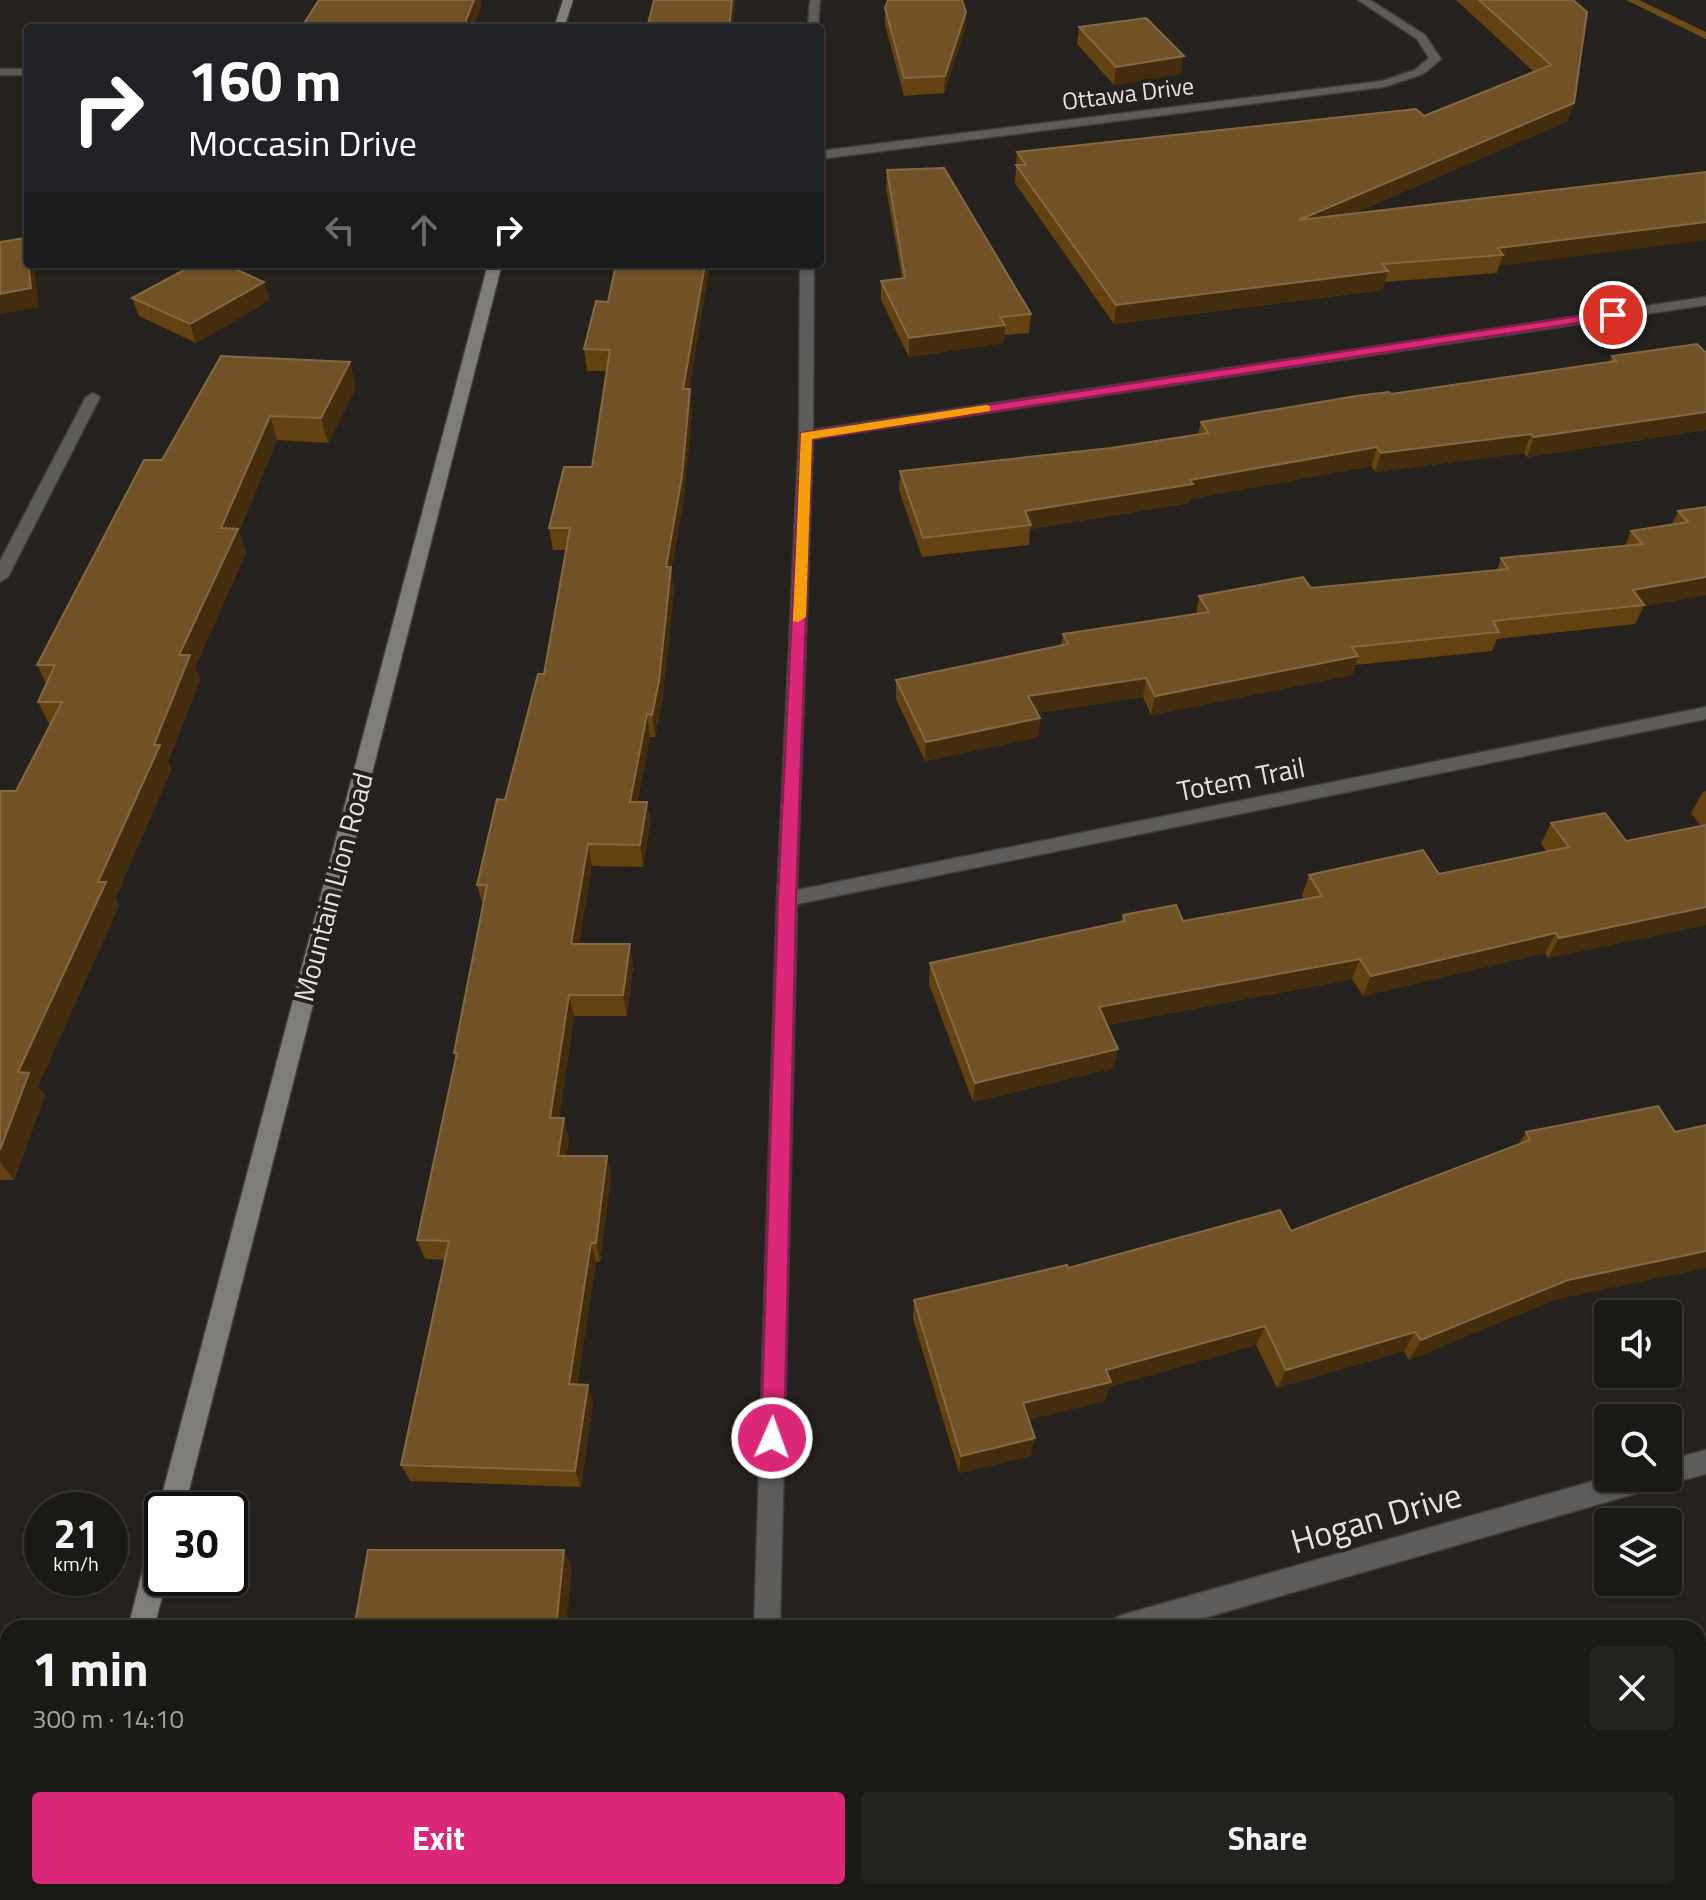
<!DOCTYPE html>
<meta charset="utf-8">
<style>
body{margin:0;font-family:"Titillium Web",sans-serif;background:#24221f;color:#f1f3f6;height:100vh;display:flex;flex-direction:column;font-size:30px;white-space:nowrap}
*{box-sizing:border-box;margin:0}
p{font-size:26px;color:#a0a0a1}
.icon{flex:none;width:44px;height:44px;fill:none;stroke:currentColor;stroke-width:2;stroke-linecap:round;stroke-linejoin:round}
.map{position:relative;flex:1;overflow:hidden}
.side{position:absolute;left:0px;top:1620px;width:1706px;height:280px;display:flex;flex-direction:column;background:#1b1916;border-radius:24px 24px 0 0;box-shadow:0 2px 6px #0004,0 0 0 2px #393835}
.side>*{flex:none}
.hud{position:absolute;left:24px;top:24px;width:800px;height:244px;border-radius:8px;box-shadow:0 2px 6px #0004,0 0 0 2px #393835;background:#202124;color:#fff;overflow:hidden}
.buttons{position:absolute;left:1594px;top:1300px;display:grid;gap:16px}
.buttons a{display:grid;place-items:center;width:88px;height:88px;border-radius:8px;background:#1b1916;box-shadow:0 2px 6px #0004,0 0 0 2px #393835;font-size:40px}
.speed{position:absolute;left:24px;top:1492px;display:flex;gap:16px;font-size:40px;font-weight:700;text-align:center}
.speed>*{display:grid;place-content:center;width:104px;height:104px;border-radius:50%;background:#1b1916;box-shadow:0 2px 6px #0004,0 0 0 2px #393835;line-height:1}
.speed small{font-size:20px;font-weight:400}
.speed .limit{border:4px solid #111;border-radius:12px;background:#fff;color:#111}
.pin{position:absolute;display:grid;place-items:center;width:68px;height:68px;color:#fff;margin:-34px;border:4px solid #fff;border-radius:50%;box-shadow:0 2px 8px #0007}
.me{position:absolute;width:88px;margin:-44px;rotate:2deg;stroke-linejoin:round;filter:drop-shadow(0 0 6px #0008)}
.turn{display:flex;align-items:center;gap:28px;height:168px;padding:0 32px;font-size:36px}
.turn .icon{width:104px;height:104px;stroke-width:2.5}
.turn b{display:block;font-size:56px;line-height:68px}
.lanes{display:flex;align-items:center;height:76px;padding:0 32px;background:#0003;justify-content:center;gap:40px;direction:ltr}
.lanes .off{opacity:.35}
.round{display:grid;place-items:center;flex:none;width:84px;height:84px;border-radius:8px;background:#24221f}
.headline{display:flex;align-items:center;justify-content:space-between;height:136px;padding:0 32px}
h1{font-size:48px;font-weight:700;line-height:60px}
.button{display:flex;gap:16px;margin-top:auto;padding:16px 32px}
.button a{flex:1;height:92px;border-radius:8px;background:#db2777;color:#fff;font-size:32px;font-weight:700;line-height:92px;text-align:center}
.button a+a{background:#24221f;color:#f1f3f6}
.map>svg:first-child{display:block}
.lines{fill:none;stroke-linecap:round;stroke-linejoin:round}
.stream{fill:#704a19;fill-rule:evenodd}
.street-casing{stroke:#3f3c39;stroke-width:3}
.secondary-casing{stroke:#3f3c39;stroke-width:3}
.street{fill:#5d5c5a;fill-rule:evenodd}
.secondary{fill:#7f7d7a;fill-rule:evenodd}
.wall{fill:#634110}
.shaded-wall{fill:#442d0c}
.building{fill:#715226;stroke:#836943;stroke-width:2}
.route{fill:#db2777;stroke:#8e194d;stroke-width:2}
.slow{fill:#f59e0b}
.labels{text-anchor:middle;stroke-width:8;stroke-linejoin:round;paint-order:stroke}
.far-street-label{font-size:24px;fill:#e4e2e0;stroke:#24211e}
.street-label{font-size:28px;fill:#e4e2e0;stroke:#24211e}
.near-street-label{font-size:34px;fill:#e4e2e0;stroke:#24211e}
</style>
<div class="map">
<svg width="1706" height="1900" viewBox="0 0 1706 1900">
<rect width="100%" height="100%" fill="#24211e"/>
<g class="lines">
<path class="stream" d="M1626 0H1639L1706 32V39Z"/>
<g class="street-casing">
<path id="street" d="M810 0H820L818 28H808Z
M1358 0H1370L1425 35 1441 59 1439 61 1423 74 1384 87 820 159V151L1382 81 1415 70 1429 58 1417 39Z
M0 69H28V75H0Z
M800 264H814L813 430 1706 297V305L813 439 797 890 1706 707V719L797 904 780 1628H754L777 899 799 436Z
M93 393 100 397 8 577 0 582V561L86 397Z
M1706 1450V1474L1668 1484 1659 1481 1657 1487 1648 1490 1169 1628H1109L1113 1619 1122 1615 1608 1477 1668 1478V1460Z
M746 1892H776L775 1900H745Z"/>
</g>
<g class="secondary-casing">
<path id="secondary" d="M563 0H573L564 28H554Z
M488 264H502L184 1510H162V1519L158 1510Z
M162 1532V1578H167L154 1628H128L149 1545 153 1536Z
M57 1892H87L85 1900H55Z"/>
</g>
<use href="#street" class="street"/>
<use href="#secondary" class="secondary"/>
</g>
<path class="wall" d="M1456 0H1573L1568 121 1352 214 1706 172 1499 266 1497 273 1385 282 1383 290 1114 324 1015 183 1017 152 1424 116 1534 72Z
M885 8 966 12 965 29 944 93 904 96 885 25Z
M1079 27 1181 74 1114 85 1077 44Z
M887 170 1031 314 1029 333 1004 335 1003 343 909 357 881 300V281L902 278 886 188Z
M616 264H710L689 389 692 411 684 498 671 570 674 590 662 703 655 737H650L637 802H647L650 824 643 867 592 866 579 944 633 966 627 1016H574L559 1118 569 1139 566 1156H607L611 1176 600 1262H596L577 1385 593 1403 581 1487 410 1481 401 1465 445 1260 425 1259 417 1240 456 1059 454 1053 483 906 477 885 544 674 566 550H553L549 528 592 467 607 371H587L584 349 608 302Z
M132 298 270 300 196 343 139 316Z
M1706 353V430L1527 457 1524 453 1375 472 1371 466 1190 499 1189 503 1030 529 1029 545 922 557 899 490 900 471 1111 448 1198 434 1201 422 1609 362 1612 356Z
M221 356 356 387 328 443 277 440 239 532 246 553 195 667 200 679 168 762 171 770 115 899 119 906 38 1086 45 1095 14 1180H0V791H16L50 726 38 702 46 683 37 665 162 460Z
M1706 507V595L1644 606 1635 624 1497 639 1492 651 1355 665 1352 675 1151 715 1143 697 1037 713 1040 718 1038 737 925 761 896 699V680L1061 646 1063 634 1196 614 1199 596 1311 588 1497 570 1501 558 1625 546 1631 531 1672 524 1678 511Z
M1706 791V925L1548 958 1545 953 1363 996 1352 979 1107 1025 1114 1068 973 1102 929 984 930 963 1121 922 1123 915 1183 921 1304 899 1302 896 1309 875 1439 874 1546 851 1541 844 1551 823 1626 841 1701 826 1691 813 1703 792Z
M1658 1106 1554 1300 1409 1360 1404 1351 1277 1388 1256 1345 1109 1387 1105 1401 1029 1419 1031 1456 959 1473 913 1319 914 1300 1068 1268 1291 1231 1518 1145 1526 1132Z
M1240 1892H1459L1463 1900H1242Z
M1536 1892H1698L1706 1900H1538Z"/>
<path class="shaded-wall" d="M474 0H481L482 5 473 28H463Z
M732 0H736L732 28H729Z
M966 12 965 29 944 93 945 76Z
M1184 56 1181 74 1114 85 1116 67Z
M1574 103 1568 121 1295 238 1299 220Z
M1706 222V240L1499 266 1503 255 1498 248Z
M28 264H34L39 307 0 314V294Z
M705 264H710L685 411 683 389Z
M1388 271 1383 290 1114 324 1116 305Z
M264 282 270 300 196 343 190 324Z
M1005 325 1003 343 909 357V338Z
M350 362 356 387 328 443 321 418Z
M690 389 692 411 684 498 671 570 674 590 662 703 655 737 652 715 666 567Z
M1706 412V430L1527 457 1534 437Z
M270 416 277 440 239 532 246 553 195 667 200 679 168 762 171 770 115 899 119 906 38 1086 45 1095 14 1180 0 1162V1150L18 1072 98 882 154 745 179 655 221 528Z
M1531 434 1524 453 1375 472 1381 453Z
M1377 447 1371 466 1190 499 1189 503 1030 529 1031 525 1025 511Z
M1706 577V595L1644 606 1633 590Z
M1358 656 1352 675 1151 715 1155 696Z
M1146 678 1143 697 1026 715 1028 696Z
M647 714 650 737 633 824 630 802Z
M1040 718 1038 737 925 761 926 742Z
M647 802 650 824 643 867 640 845Z
M588 844 592 866 576 965 571 944Z
M1706 907V925L1548 958 1559 938Z
M1556 933 1545 953 1363 996 1371 976Z
M630 944 633 966 627 1016 623 995Z
M1360 959 1352 979 1095 1027 1099 1007Z
M569 995 574 1016 556 1139 550 1118Z
M1118 1049 1114 1068 973 1102 975 1083Z
M564 1118 569 1139 564 1176 558 1156Z
M607 1156 611 1176 600 1262 596 1243Z
M591 1243 596 1262 574 1402 569 1384Z
M1706 1251V1268L1554 1300 1409 1360 1421 1340 1568 1280Z
M1265 1326 1256 1345 1109 1387 1105 1401 1020 1422 1023 1403 1106 1370Z
M1415 1332 1404 1351 1277 1388 1286 1370Z
M588 1385 593 1403 581 1487 575 1471Z
M1035 1438 1031 1456 959 1473 961 1456Z
M564 1550 572 1569 566 1628H556Z
M529 1892H541L539 1900H528Z"/>
<path class="building" d="M319 0H474L463 28H301Z
M654 0H732L729 28H647Z
M888 0H962L966 12 945 76 904 78 885 8Z
M1479 0H1573L1587 12 1574 103 1299 220 1706 172V222L1498 248 1503 255 1382 264 1388 271 1116 305 1016 165H1026L1017 152 1416 109 1424 116 1551 65Z
M1146 18 1184 56 1116 67 1079 27Z
M944 168 1031 314 1000 317 1005 325 909 338 881 281 905 278 887 170Z
M25 238 31 288 0 294V242Z
M195 264H224L264 282 190 324 132 298Z
M616 264H705L683 389H690L682 476 666 567H671L659 681 652 715 647 714 630 802H647L640 845 588 844 571 944H630L623 995H569L550 1118H564L558 1156H607L596 1243H591L569 1384 588 1385 575 1471 401 1465 449 1241 417 1240 457 1053H454L487 885H477L497 799 505 800 538 674H544L570 528H549L564 467H592L610 350 584 349 596 301 608 302Z
M1697 344 1706 353V412L1534 437 1531 434 1381 453 1377 447 1190 480 1193 484 1025 511 1031 525 923 538 900 471 1111 448 1208 433 1201 422 1356 396 1389 392 1391 394 1616 361 1612 356Z
M221 356 350 362 321 418 270 416 221 528 238 529 179 655H190L154 745H160L98 882H106L18 1072 29 1073 0 1150V791H16L62 702H38L55 665H37L144 460H162Z
M1706 507V577L1633 590 1644 605 1493 621 1499 632 1352 647 1358 656 1155 696 1146 678 1028 696 1040 718 926 742 896 680 1068 644 1063 634 1209 612 1199 596 1303 577 1311 588 1508 569 1501 558 1643 544 1631 531 1688 522 1678 511Z
M1605 813 1626 841 1706 825V907L1559 938 1556 933 1371 976 1360 959 1099 1007 1118 1049 975 1083 930 963 1125 921 1123 915 1176 905 1183 921 1322 896 1309 875 1423 850 1439 874 1569 847 1551 823Z
M1658 1106 1675 1132 1706 1125V1251L1568 1280 1421 1340 1415 1332 1286 1370 1265 1326 1106 1370 1111 1382 1023 1403 1035 1438 961 1456 914 1300 1067 1265 1068 1268 1280 1210 1291 1231 1530 1140 1526 1132Z
M368 1550H564L556 1628H354Z
M1699 1729 1706 1750V1900H1562L1560 1892H1698V1730Z
M296 1892H529L528 1900H294Z
M1016 1892H1145L1148 1900H994Z
M1256 1892H1459L1463 1900H1259Z"/>
<path class="route" d="M1613 311 1619 315 1617 317 812 439 796 899 784 1438 780 1446 772 1449 764 1446 761 1438 778 899 801 433Z"/>
<path class="slow" d="M986 405 990 406V411L812 439 806 617 798 622 793 621 801 433Z"/>
<g class="labels">
<g class="far-street-label">
<text transform="translate(1128 94) rotate(-7)" y="8">Ottawa Drive</text>
</g>
<g class="street-label">
<text transform="translate(1241 779) rotate(-11)" y="10">Totem Trail</text>
<text transform="translate(333 887) rotate(-75)" y="10">Mountain Lion Road</text>
</g>
<g class="near-street-label">
<text transform="translate(1376 1518) rotate(-16)" y="12">Hogan Drive</text>
</g>
</g>
</svg>
<div class="buttons">
<a><svg class="icon" aria-label="sound" viewBox="0 0 24 24"><path d="M4 9h4l5-4v14l-5-4H4zM17 9q2 3 0 6"/></svg></a>
<a><svg class="icon" aria-label="search" viewBox="0 0 24 24"><circle cx="10" cy="10" r="6"/><path d="M15 15l6 6"/></svg></a>
<a><svg class="icon" aria-label="layers" viewBox="0 0 24 24"><path d="M12 4l9 5-9 5-9-5zM3 14l9 5 9-5"/></svg></a>
</div>
<div class="speed"><div>21<small>km/h</small></div><div class="limit">30</div></div>
<div class="pin" style="left:1613px;top:315px;background:#d93025"><svg class="icon" aria-label="arrive" viewBox="0 0 24 24"><path d="M6 21V4h12l-3 4 3 4H6"/></svg></div>
<svg class="me" style="left:772px;top:1438px" viewBox="-20 -20 40 40"><circle r="17" fill="#db2777" stroke="#fff" stroke-width="3"/><path d="M0-11L8 9 0 5-8 9z" fill="#fff"/></svg>
<div class="hud">
<div class="turn"><svg class="icon" aria-label="right" viewBox="0 0 24 24"><path d="M7 20v-9h11M14 6l5 5-5 5"/></svg><div><b>160 m</b>Moccasin Drive</div></div>
<div class="lanes"><svg class="icon off" aria-label="left" viewBox="0 0 24 24"><path d="M17 20v-9H6M10 6l-5 5 5 5"/></svg><svg class="icon off" aria-label="ahead" viewBox="0 0 24 24"><path d="M12 20V5M6 11l6-6 6 6"/></svg><svg class="icon" aria-label="right" viewBox="0 0 24 24"><path d="M7 20v-9h11M14 6l5 5-5 5"/></svg></div>
</div>
<section class="side">
<div class="headline"><div><h1>1 min</h1><p>300 m · 14:10</p></div><a class="round"><svg class="icon" aria-label="close" viewBox="0 0 24 24"><path d="M6 6l12 12M18 6L6 18"/></svg></a></div>
<div class="button"><a>Exit</a><a>Share</a></div>
</section>
</div>
